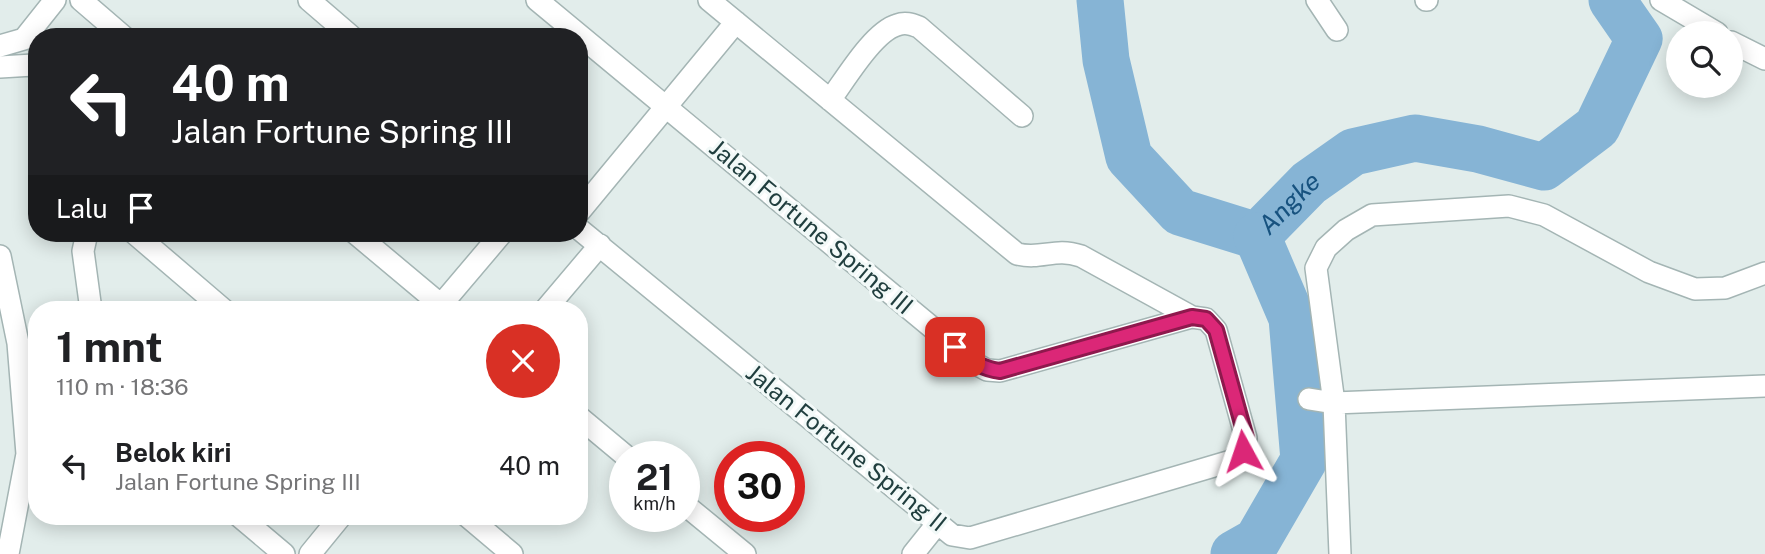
<!DOCTYPE html>
<html lang="id">
<meta charset="utf-8">
<style>
body{margin:0;font-family:"Public Sans",sans-serif;background:#f6f6f6;color:#202124;height:100vh;display:flex;flex-direction:column;font-size:26px;white-space:nowrap}
*{box-sizing:border-box;margin:0}
p{font-size:23px;color:#757577}
.icon{flex:none;width:38px;height:38px;fill:none;stroke:currentColor;stroke-width:2;stroke-linecap:round;stroke-linejoin:round}
.map{position:relative;flex:1;overflow:hidden}
.sheet{position:absolute;left:28px;top:301px;width:560px;height:224px;display:flex;flex-direction:column;background:#fff;border-radius:28px;box-shadow:0 4px 18px #0003}
.sheet>*{flex:none}
.banner{position:absolute;left:28px;top:28px;width:560px;height:214px;border-radius:28px;box-shadow:0 4px 18px #0003;background:#202124;color:#fff;overflow:hidden}
.fabs{position:absolute;left:1666px;top:21px;display:grid;gap:14px}
.fabs a{display:grid;place-items:center;width:77px;height:77px;border-radius:50%;background:#fff;box-shadow:0 4px 18px #0003;font-size:35px}
.speed{position:absolute;left:609px;top:441px;display:flex;gap:14px;font-size:35px;font-weight:700;text-align:center}
.speed>*{display:grid;place-content:center;width:91px;height:91px;border-radius:50%;background:#fff;box-shadow:0 4px 18px #0003;line-height:1}
.speed small{font-size:18px;font-weight:400}
.speed .limit{border:10px solid #d22;background:#fff;color:#111}
.pin{position:absolute;display:grid;place-items:center;width:60px;height:60px;color:#fff;margin:-30px;border-radius:14px;box-shadow:0 4px 10px #0006}
.me{position:absolute;width:77px;margin:-38px;rotate:355deg;stroke-linejoin:round;filter:drop-shadow(0 0 5px #0008)}
.turn{display:flex;align-items:center;gap:24px;height:147px;padding:0 28px;font-size:32px}
.turn .icon{width:91px;height:91px;stroke-width:2.5}
.turn b{display:block;font-size:49px;line-height:60px}
.then{display:flex;align-items:center;height:66px;padding:0 28px;background:#0003;gap:14px;font-size:26px}
.round{display:grid;place-items:center;flex:none;width:74px;height:74px;border-radius:37px;background:#f6f6f6}
.summary{display:flex;align-items:center;justify-content:space-between;height:119px;padding:0 28px}
h1{font-size:42px;font-weight:700;line-height:52px}
ul{padding:0;list-style:none}
li{display:flex;align-items:center;gap:21px;height:91px;padding:0 28px}
li div{flex:1}
li b{display:block;font-size:26px}
li em{font-style:normal}
.map>svg:first-child{display:block}
.lines{fill:none;stroke-linecap:round;stroke-linejoin:round}
.river{stroke:#86b4d5;stroke-width:47}
.minor-casing{stroke:#a4b5b4;stroke-width:24}
.minor{stroke:#fff;stroke-width:21}
.route-casing{stroke:#8e194d;stroke-width:18}
.route{stroke:#db2777;stroke-width:12}
.labels{text-anchor:middle;stroke-width:6;stroke-linejoin:round;paint-order:stroke}
.street-label{font-size:24px;fill:#213f3f;stroke:#f2f9f8}
.water-label{font-size:26px;font-style:italic;fill:#17527f;stroke:#f2f9f8}
</style>
<div class="map">
<svg width="1765" height="554" viewBox="0 0 1765 554">
<rect width="100%" height="100%" fill="#e2edeb"/>
<g class="lines">
<g class="river">
<path id="s1" d="M1100 0 1106 60 1129 157 1180 212 1257 236 1309 183 1353 152 1415 138 1478 149 1544 167 1597 127 1639 39 1612 0"/>
<path d="M1234 554 1257 541 1304 460 1292 318 1257 236"/>
</g>
<g class="minor-casing">
<path id="minor" d="M81 0 124 37
M309 0 352 37
M537 0 976 364 987 370 1000 371 1192 317 1206 319 1216 330 1246 438 1243 451 1231 461 970 538 952 535 579 229
M709 0 1017 254C1043 260 1054 247 1081 256L1192 317
M1317 0 1337 30
M1426 0H1427
M1661 0 1717 33
M1731 42 1765 59
M0 46 24 39 55 0
M0 67 33 65 37 68
M830 100C845 80 873 32 897 25 905 22 911 24 919 27L1022 116
M579 212 736 22
M87 233 83 251 91 310
M134 233 224 310
M355 233 447 310
M0 256 18 343 27 454 8 554
M441 305 502 233
M545 310 600 245
M1309 399 1334 403 1765 386
M579 417 627 457
M684 504 745 554
M239 516 284 554
M467 516 512 554
M310 554 341 516
M913 554 937 524
M1340 554 1334 403 1316 268 1326 248 1346 230 1372 215 1509 206 1544 215 1649 272 1695 289 1725 288 1765 273"/>
</g>
<use href="#minor" class="minor"/>
</g>
<g class="lines">
<g class="route-casing">
<path id="route" d="M955 347C970 359 981 369 1000 371L1192 317 1206 319 1216 330 1246 438 1243 451"/>
</g>
<use href="#route" class="route"/>
</g>
<g class="labels">
<g class="street-label">
<text transform="translate(811 227) rotate(40)" y="8">Jalan Fortune Spring III</text>
<text transform="translate(846 448) rotate(39)" y="8">Jalan Fortune Spring II</text>
</g>
<g class="water-label">
<text dy="9" stroke="none"><textPath href="#s1" startOffset="362">Angke</textPath></text>
</g>
</g>
</svg>
<div class="fabs">
<a><svg class="icon" aria-label="search" viewBox="0 0 24 24"><circle cx="10" cy="10" r="6"/><path d="M15 15l6 6"/></svg></a>
</div>
<div class="speed"><div>21<small>km/h</small></div><div class="limit">30</div></div>
<div class="pin" style="left:955px;top:347px;background:#d93025"><svg class="icon" aria-label="arrive" viewBox="0 0 24 24"><path d="M6 21V4h12l-3 4 3 4H6"/></svg></div>
<svg class="me" style="left:1243px;top:451px" viewBox="-20 -20 40 40"><path d="M0-17L14 15 0 8-14 15z" fill="#db2777" stroke="#fff" stroke-width="4"/></svg>
<div class="banner">
<div class="turn"><svg class="icon" aria-label="left" viewBox="0 0 24 24"><path d="M17 20v-9H6M10 6l-5 5 5 5"/></svg><div><b>40 m</b>Jalan Fortune Spring III</div></div>
<div class="then">Lalu<svg class="icon" aria-label="arrive" viewBox="0 0 24 24"><path d="M6 21V4h12l-3 4 3 4H6"/></svg></div>
</div>
<section class="sheet">
<div class="summary"><div><h1>1 mnt</h1><p>110 m · 18:36</p></div><a class="round" style="background:#d93025;color:#fff"><svg class="icon" aria-label="close" viewBox="0 0 24 24"><path d="M6 6l12 12M18 6L6 18"/></svg></a></div>
<ul>
<li><svg class="icon" aria-label="left" viewBox="0 0 24 24"><path d="M17 20v-9H6M10 6l-5 5 5 5"/></svg><div><b>Belok kiri</b><p>Jalan Fortune Spring III</p></div><em>40 m</em></li>
</ul>
</section>
</div>
